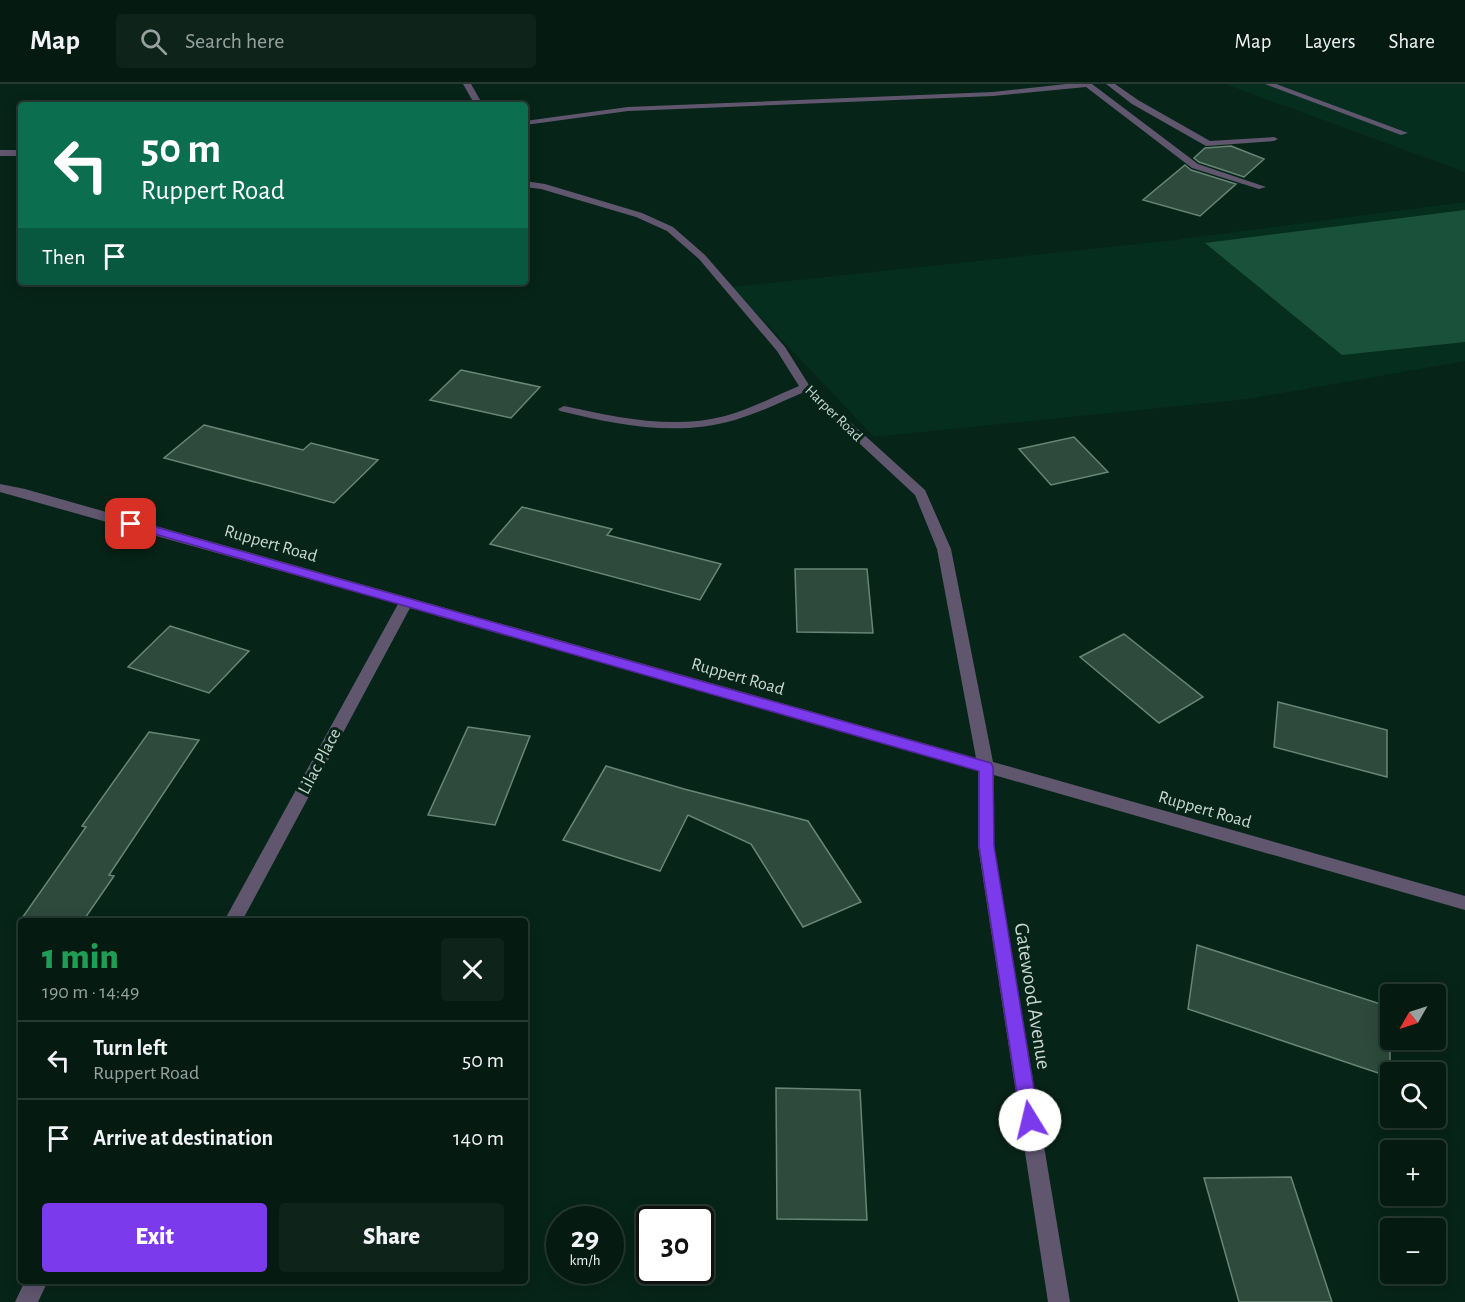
<!DOCTYPE html>
<meta charset="utf-8">
<style>
body{margin:0;font-family:"Alegreya Sans",sans-serif;background:#0e241b;color:#f1f3f6;height:100vh;display:flex;flex-direction:column;font-size:22px;white-space:nowrap}
*{box-sizing:border-box;margin:0}
p{font-size:20px;color:#97a19f}
.icon{flex:none;width:33px;height:33px;fill:none;stroke:currentColor;stroke-width:2;stroke-linecap:round;stroke-linejoin:round}
.map{position:relative;flex:1;overflow:hidden}
.drawer{position:absolute;left:18px;top:834px;width:510px;height:366px;display:flex;flex-direction:column;background:#051b12;border-radius:6px;box-shadow:0 3px 15px #0003,0 0 0 2px #263932}
.drawer>*{flex:none}
.hud{position:absolute;left:18px;top:18px;width:510px;height:183px;border-radius:6px;box-shadow:0 3px 15px #0003,0 0 0 2px #263932;background:#0b6e4f;color:#fff;overflow:hidden}
.needle{width:39px;rotate:231deg}
.controls{position:absolute;left:1380px;top:900px;display:grid;gap:12px}
.controls a{display:grid;place-items:center;width:66px;height:66px;border-radius:6px;background:#051b12;box-shadow:0 3px 15px #0003,0 0 0 2px #263932;font-size:30px}
.speed{position:absolute;left:546px;top:1122px;display:flex;gap:12px;font-size:30px;font-weight:700;text-align:center}
.speed>*{display:grid;place-content:center;width:78px;height:78px;border-radius:50%;background:#051b12;box-shadow:0 3px 15px #0003,0 0 0 2px #263932;line-height:1}
.speed small{font-size:15px;font-weight:400}
.speed .limit{border:3px solid #111;border-radius:9px;background:#fff;color:#111}
.pin{position:absolute;display:grid;place-items:center;width:51px;height:51px;color:#fff;margin:-26px;border-radius:12px;box-shadow:0 3px 9px #0006}
.me{position:absolute;width:66px;margin:-33px;rotate:351deg;stroke-linejoin:round;filter:drop-shadow(0 0 4px #0008)}
.turn{display:flex;align-items:center;gap:21px;height:126px;padding:0 24px;font-size:27px}
.turn .icon{width:78px;height:78px;stroke-width:2.5}
.turn b{display:block;font-size:42px;line-height:51px}
.then{display:flex;align-items:center;height:57px;padding:0 24px;background:#0003;gap:12px;font-size:22px}
.round{display:grid;place-items:center;flex:none;width:63px;height:63px;border-radius:6px;background:#0e241b}
.summary{display:flex;align-items:center;justify-content:space-between;height:102px;padding:0 24px}
h1{font-size:36px;font-weight:800;line-height:45px;color:#1e9e55}
.button{display:flex;gap:12px;margin-top:auto;padding:12px 24px}
.button a{flex:1;height:69px;border-radius:6px;background:#7c3aed;color:#fff;font-size:24px;font-weight:800;line-height:69px;text-align:center}
.button a+a{background:#0e241b;color:#f1f3f6}
ul{padding:0;list-style:none}
li{display:flex;align-items:center;gap:18px;height:78px;padding:0 24px;border-top:2px solid #263932}
li div{flex:1}
li b{display:block;font-size:22px}
li em{font-style:normal}
header{display:flex;align-items:center;gap:36px;box-sizing:border-box;height:84px;padding:0 30px;background:#051b12;border-bottom:2px solid #263932}
header strong{font-size:28px}
nav{display:flex;gap:33px;margin-inline-start:auto;font-size:21px}
.search{width:420px;height:54px;background:#0e241b;display:flex;align-items:center;gap:15px;box-sizing:border-box;padding:0 21px;border-radius:6px;color:#97a19f;font-size:22px}
.map>svg:first-child{display:block}
.built{fill:#062e1e}
.green{fill:#19513a}
.building{fill:#2e4a3d;stroke:#678676;stroke-width:1.5}
.lines{fill:none;stroke-linecap:round;stroke-linejoin:round}
.minor{fill:#60576f;fill-rule:evenodd}
.route{fill:#7c3aed;stroke:#51269a;stroke-width:1.5}
.labels{text-anchor:middle;stroke-width:6;stroke-linejoin:round;paint-order:stroke}
.far-street-label{font-size:15px;fill:#c8d8d0;stroke:#072418}
.street-label{font-size:18px;fill:#c8d8d0;stroke:#072418}
.near-street-label{font-size:21px;fill:#c8d8d0;stroke:#072418}
</style>
<header>
<strong>Map</strong>
<div class="search"><svg class="icon" aria-label="search" viewBox="0 0 24 24"><circle cx="10" cy="10" r="6"/><path d="M15 15l6 6"/></svg>Search here</div>
<nav><a>Map</a><a>Layers</a><a>Share</a></nav>
</header>
<div class="map">
<svg width="1465" height="1218" viewBox="0 0 1465 1218">
<rect width="100%" height="100%" fill="#072418"/>
<path class="built" d="M1225 0H1465V88Z
M1465 118V277L1248 315 874 353 732 203 1175 156Z"/>
<path class="green" d="M1465 126V258L1342 271 1205 159Z"/>
<path class="building" d="M1231 62 1264 75 1244 93 1199 78 1194 74 1205 64Z
M1185 81 1191 86 1236 100 1200 132 1143 116Z
M461 286 540 303 511 334 430 316Z
M204 341 303 366 311 359 378 376 334 419 164 374Z
M1074 353 1108 388 1051 401 1019 365Z
M522 423 612 445 607 451 721 480 700 516 490 460Z
M795 485H867L873 549 797 548Z
M170 542 249 567 209 609 128 583Z
M1124 550 1203 613 1159 639 1080 573Z
M1278 618 1387 646V693L1274 663Z
M468 643 530 652 495 741 428 731Z
M149 648 199 656 109 791 114 792 83 837H20L86 743 82 742Z
M606 682 684 705 808 737 861 818 803 843 751 760 688 731 660 787 563 756Z
M1197 861 1390 923V993L1188 925Z
M776 1004 860 1006 867 1136 777 1135Z
M1291 1093 1332 1218H1239L1204 1094Z"/>
<g class="lines">
<path class="minor" d="M463 0H471L483 21H475Z
M1066 0H1092L1198 80 1266 103 1259 105 1192 84 1086 3 993 12 628 27 525 41V37L628 23 993 8Z
M1106 0H1115L1138 16 1210 57 1274 53 1278 55 1274 57 1206 62 1132 20Z
M1265 0H1276L1408 49 1401 51Z
M0 66H21V72H0Z
M525 97 545 100 642 129 673 143 705 171 785 263 809 301 925 406 951 465 993 678 1465 812V826L994 691V762L1070 1218H1048L978 762V687L410 524 242 837H224L398 520 0 408V400L25 405 976 674 937 465 915 411 804 308C781 318 759 329 735 336 677 353 617 341 560 327L558 325 564 322C616 333 672 346 725 332 751 325 775 312 799 302L777 267 699 175 667 147 636 133 541 105 525 103Z
M25 1197H48L38 1218H15Z"/>
</g>
<path class="route" d="M131 436 991 679 993 683 994 762 1039 1036 1036 1042 1030 1045 1023 1042 1021 1036 979 762V687L127 442V437Z"/>
<g class="labels">
<g class="far-street-label">
<text transform="translate(834 329) rotate(44)" y="5">Harper Road</text>
</g>
<g class="street-label">
<text transform="translate(271 459) rotate(16)" y="6">Ruppert Road</text>
<text transform="translate(738 592) rotate(16)" y="6">Ruppert Road</text>
<text transform="translate(319 677) rotate(-62)" y="6">Lilac Place</text>
<text transform="translate(1205 725) rotate(16)" y="6">Ruppert Road</text>
</g>
<g class="near-street-label">
<text transform="translate(1033 912) rotate(81)" y="7">Gatewood Avenue</text>
</g>
</g>
</svg>
<div class="controls">
<a><svg class="needle" viewBox="-14 -14 28 28"><path d="M0-13l5 13h-10z" fill="#e53935"/><path d="M0 13l5-13h-10z" fill="#97a19f"/></svg></a>
<a><svg class="icon" aria-label="search" viewBox="0 0 24 24"><circle cx="10" cy="10" r="6"/><path d="M15 15l6 6"/></svg></a>
<a>+</a>
<a>−</a>
</div>
<div class="speed"><div>29<small>km/h</small></div><div class="limit">30</div></div>
<div class="pin" style="left:131px;top:440px;background:#d93025"><svg class="icon" aria-label="arrive" viewBox="0 0 24 24"><path d="M6 21V4h12l-3 4 3 4H6"/></svg></div>
<svg class="me" style="left:1030px;top:1036px" viewBox="-20 -20 40 40"><circle r="19" fill="#fff"/><path d="M0-13L10 11 0 6-10 11z" fill="#7c3aed"/></svg>
<div class="hud">
<div class="turn"><svg class="icon" aria-label="left" viewBox="0 0 24 24"><path d="M17 20v-9H6M10 6l-5 5 5 5"/></svg><div><b>50 m</b>Ruppert Road</div></div>
<div class="then">Then<svg class="icon" aria-label="arrive" viewBox="0 0 24 24"><path d="M6 21V4h12l-3 4 3 4H6"/></svg></div>
</div>
<section class="drawer">
<div class="summary"><div><h1>1 min</h1><p>190 m · 14:49</p></div><a class="round"><svg class="icon" aria-label="close" viewBox="0 0 24 24"><path d="M6 6l12 12M18 6L6 18"/></svg></a></div>
<ul>
<li><svg class="icon" aria-label="left" viewBox="0 0 24 24"><path d="M17 20v-9H6M10 6l-5 5 5 5"/></svg><div><b>Turn left</b><p>Ruppert Road</p></div><em>50 m</em></li>
<li><svg class="icon" aria-label="arrive" viewBox="0 0 24 24"><path d="M6 21V4h12l-3 4 3 4H6"/></svg><div><b>Arrive at destination</b></div><em>140 m</em></li>
</ul>
<div class="button"><a>Exit</a><a>Share</a></div>
</section>
</div>
